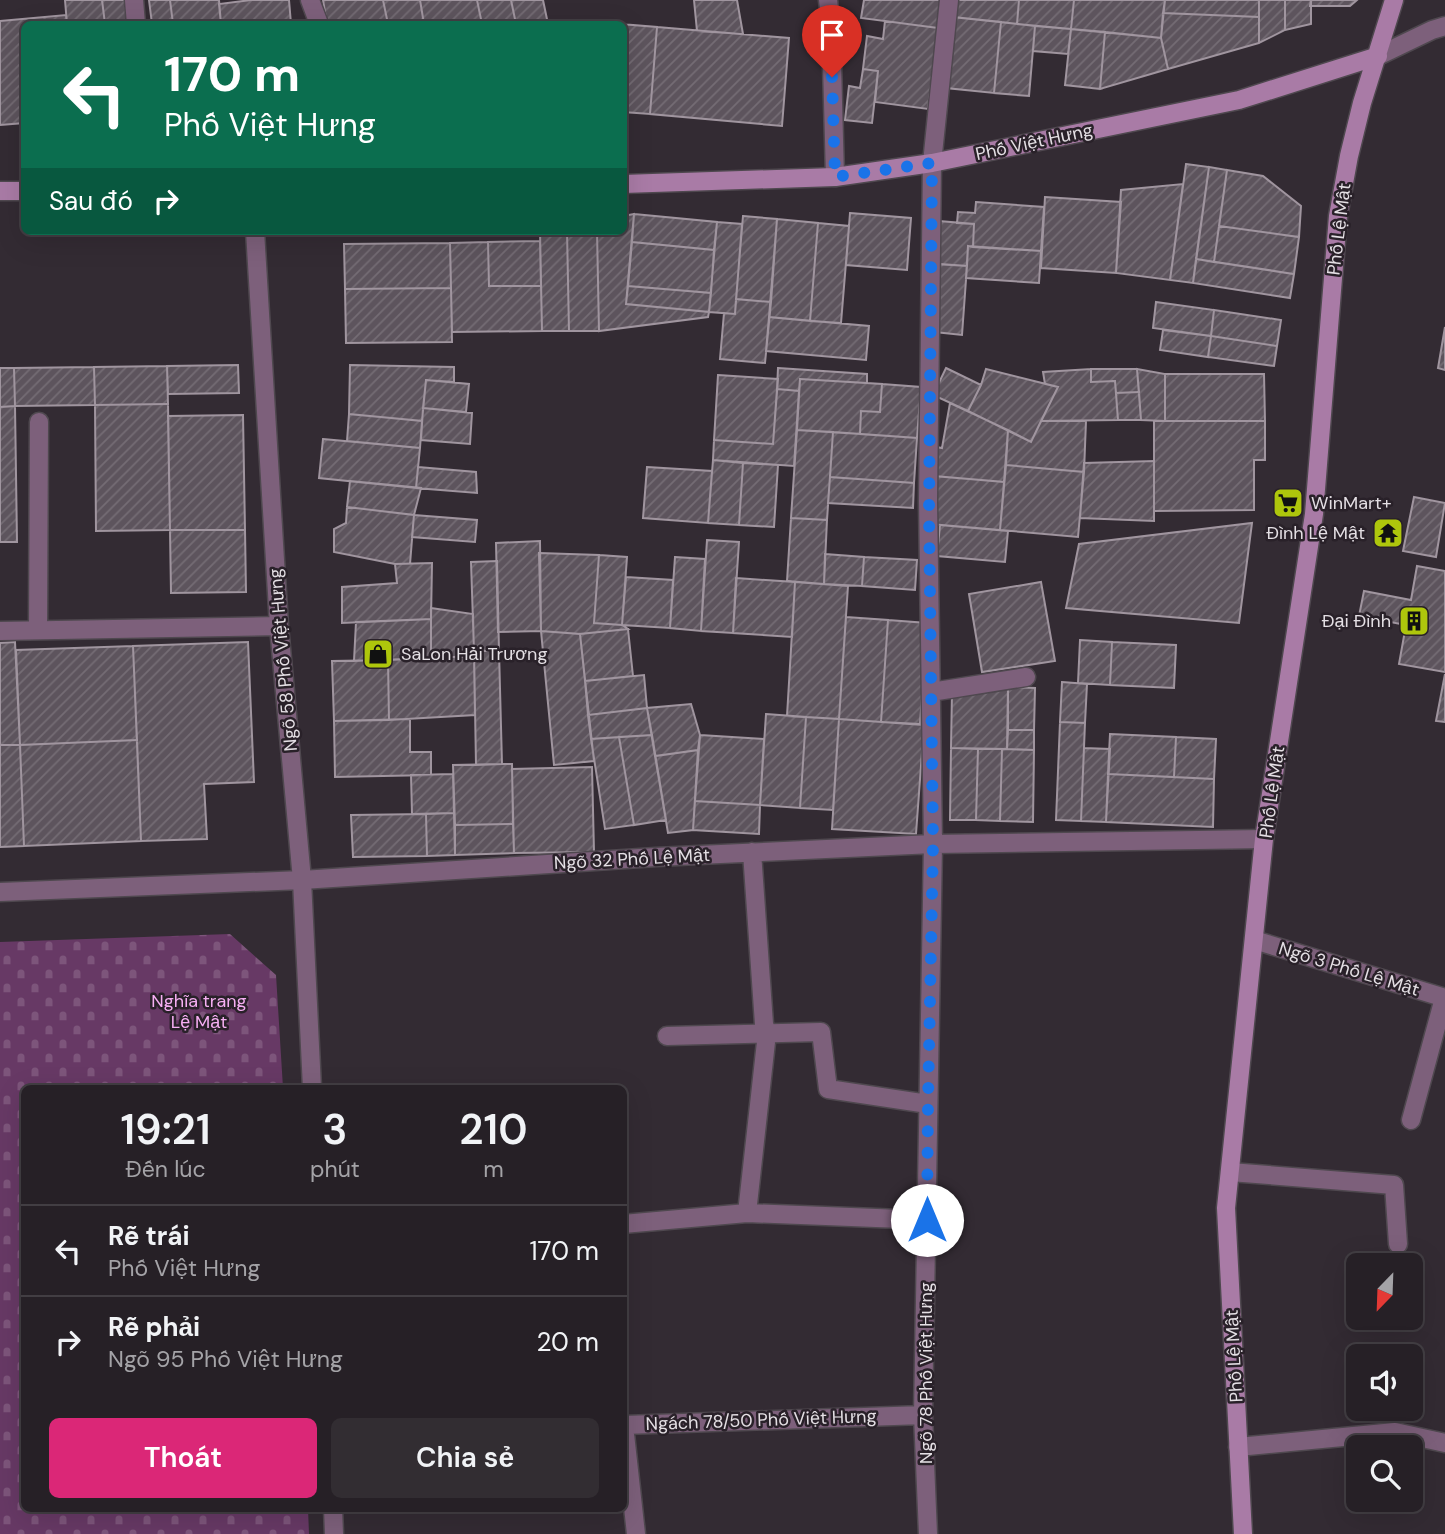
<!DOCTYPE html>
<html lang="vi">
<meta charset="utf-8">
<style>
body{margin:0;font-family:"DM Sans",sans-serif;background:#322d32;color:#f1f3f6;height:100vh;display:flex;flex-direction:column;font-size:26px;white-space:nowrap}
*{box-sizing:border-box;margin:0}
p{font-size:23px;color:#a4a3a7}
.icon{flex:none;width:38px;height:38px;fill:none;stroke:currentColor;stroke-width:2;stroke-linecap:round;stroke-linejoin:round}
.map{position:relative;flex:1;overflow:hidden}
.side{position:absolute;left:21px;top:1085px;width:606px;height:427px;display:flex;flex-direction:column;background:#262026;border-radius:10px;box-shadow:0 7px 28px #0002,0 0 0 2px #423e43}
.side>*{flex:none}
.guide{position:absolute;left:21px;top:21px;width:606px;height:214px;border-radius:10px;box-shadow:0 7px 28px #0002,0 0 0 2px #423e43;background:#0b6e4f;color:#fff;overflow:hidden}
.needle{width:46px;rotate:203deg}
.buttons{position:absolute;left:1346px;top:1253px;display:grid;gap:14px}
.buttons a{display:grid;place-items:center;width:77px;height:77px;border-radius:10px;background:#262026;box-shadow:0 7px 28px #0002,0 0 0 2px #423e43;font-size:35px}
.pin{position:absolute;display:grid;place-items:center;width:60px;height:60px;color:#fff;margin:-72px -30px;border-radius:50% 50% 50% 0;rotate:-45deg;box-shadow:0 0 7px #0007}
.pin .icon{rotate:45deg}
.me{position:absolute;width:77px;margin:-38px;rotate:0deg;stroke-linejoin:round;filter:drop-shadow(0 0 5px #0008)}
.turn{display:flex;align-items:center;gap:24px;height:147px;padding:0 28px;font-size:32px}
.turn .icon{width:91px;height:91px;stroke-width:2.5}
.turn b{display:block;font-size:49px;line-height:60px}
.then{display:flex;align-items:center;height:66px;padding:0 28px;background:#0003;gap:14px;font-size:26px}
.eta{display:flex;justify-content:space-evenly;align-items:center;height:119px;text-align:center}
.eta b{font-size:42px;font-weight:600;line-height:49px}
.button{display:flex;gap:14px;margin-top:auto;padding:14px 28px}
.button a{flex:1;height:80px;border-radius:10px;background:#db2777;color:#fff;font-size:28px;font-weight:600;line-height:80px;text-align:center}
.button a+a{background:#322d32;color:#f1f3f6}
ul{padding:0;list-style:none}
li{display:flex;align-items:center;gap:21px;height:91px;padding:0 28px;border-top:2px solid #423e43}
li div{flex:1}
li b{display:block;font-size:26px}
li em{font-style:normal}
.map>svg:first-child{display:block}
.cemetery{fill:url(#cemetery-stones)}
.building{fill:url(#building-hatch);stroke:#a0959f;stroke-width:2}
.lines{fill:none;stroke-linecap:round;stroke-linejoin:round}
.street-casing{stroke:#4f484f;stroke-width:21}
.secondary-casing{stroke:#4f484f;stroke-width:21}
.street{stroke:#7d607b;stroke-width:18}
.secondary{stroke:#a97ba6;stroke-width:18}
.route{stroke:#1a73e8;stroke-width:12;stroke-dasharray:0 21.6}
.labels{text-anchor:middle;stroke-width:5;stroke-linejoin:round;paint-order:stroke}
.street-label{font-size:18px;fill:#e4dfe4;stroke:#292129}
.poi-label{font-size:18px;fill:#e4dfe4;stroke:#292129;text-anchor:start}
.park-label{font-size:18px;fill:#f6aff3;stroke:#292129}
</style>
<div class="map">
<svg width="1445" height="1534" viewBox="0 0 1445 1534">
<defs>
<pattern id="cemetery-stones" width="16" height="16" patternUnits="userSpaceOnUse" patternTransform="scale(1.75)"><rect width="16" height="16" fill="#673965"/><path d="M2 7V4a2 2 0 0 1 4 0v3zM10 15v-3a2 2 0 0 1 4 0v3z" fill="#7d557b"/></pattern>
<pattern id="building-hatch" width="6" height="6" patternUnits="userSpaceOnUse" patternTransform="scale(1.75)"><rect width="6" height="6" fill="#5d545d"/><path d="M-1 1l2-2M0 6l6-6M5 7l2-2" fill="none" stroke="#746c74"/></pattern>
</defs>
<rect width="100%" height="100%" fill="#332b33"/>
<path class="cemetery" d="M230 934 276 975 283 1088H24V1508L308 1509 309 1534H0V942Z"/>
<path class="building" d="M65 0H102L105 24H67Z
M102 0H125L127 24H105Z
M149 0H170L173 24H152Z
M170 0H219L221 24H173Z
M251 0H289L291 24H221L219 4Z
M323 0H383L388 24H327Z
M383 0H420L424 24H388Z
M420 0H477L482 24H424Z
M477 0H511L516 24H482Z
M511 0H543L548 24H516Z
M694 0H737L743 34 697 31Z
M864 0H942L938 28 861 18Z
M955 0H1019L1017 24 953 17Z
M1019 0H1074L1071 29 1017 24Z
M1074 0H1165L1161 38 1071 29Z
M1165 0H1259V17L1163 13Z
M1259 0H1285V30L1259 43Z
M1285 0H1311V24L1285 30Z
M1311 0H1357L1350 6H1310Z
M1163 13 1259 17V43L1168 69 1161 38Z
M66 15 67 24H24V123L0 125V21Z
M953 17 1001 22 994 93 946 88Z
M885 21 938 28 928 109 875 102 878 71 863 69 867 36 883 39Z
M1001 22 1035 26 1029 96 994 93Z
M608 23 657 27 650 114 623 112V24H608Z
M1035 26 1071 29 1068 54 1033 51Z
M657 27 789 38 782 126 650 114Z
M1071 29 1105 32 1100 89 1065 85Z
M1105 32 1161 38 1168 69 1100 89Z
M863 69 878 71 872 123 845 120 849 86 860 88Z
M1186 164 1209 167 1193 283 1170 280Z
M1209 167 1227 170 1214 262 1196 259Z
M1227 170 1263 176 1301 206 1299 237 1219 226Z
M1183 184 1170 280 1116 273 1121 190Z
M1045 197 1121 202 1116 273 1041 268Z
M976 202 1044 207 1041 251 973 247 974 224 957 223 958 212 975 213Z
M850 213 911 218 907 270 846 265Z
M634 214 626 304 709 312 708 317 599 331 597 231H623V216Z
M634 214 717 222 714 250 632 242Z
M743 216 777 219 771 302 736 299Z
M777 219 818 223 810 321 769 317Z
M939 221 974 224 973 247 968 246 967 266 936 264Z
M717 222 742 224 735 314 709 312Z
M818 223 849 226 841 323 810 321Z
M1219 226 1299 237 1294 274 1214 262Z
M540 231H567L569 331H542Z
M567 231H597L599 331H569Z
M540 241 541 286H489L488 242Z
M488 242 489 286H541L542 331 452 332 450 243Z
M632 242 714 250 711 293 628 286Z
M450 243 451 288 345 289 344 244Z
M968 246 1041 251 1039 283 966 278Z
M1196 259 1294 274 1290 298 1193 283Z
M940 264 967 266 962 335 935 332Z
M628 286 711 293 709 312 626 304Z
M451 288 452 342 346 343 345 289Z
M736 299 771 302 765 363 720 359 724 313 735 314Z
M1156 302 1214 310 1211 336 1153 328Z
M1214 310 1281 320 1277 346 1211 336Z
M769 317 869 326 866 360 766 351Z
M1445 327V370L1438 368Z
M1163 330 1211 336 1208 357 1160 350Z
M1211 336 1277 346 1274 366 1208 357Z
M238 365 239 393 168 394 167 366Z
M350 365 454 367V382L426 380 422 421 349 414Z
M167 366 168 404 95 405 94 367Z
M94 367 95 405 15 406 14 368Z
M0 368H14L15 406 0 407Z
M778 368 867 374V383L800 379 799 391 777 389Z
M946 368 981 385 968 411 933 395Z
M986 369 1058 387 1031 442 968 411 981 385Z
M1091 369H1137L1139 392 1116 393 1115 381 1091 382Z
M1091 369V382L1115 381 1118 420 1041 421 1058 387 1045 384 1043 372Z
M1137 369 1165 374V421L1141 420Z
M1165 374H1264L1265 421H1165Z
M718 375 778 379 773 444 714 440Z
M800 379 882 384 880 412 861 411 860 434 797 430Z
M426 380 469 384 466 412 423 408Z
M882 384 921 387 917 438 860 434 861 411 880 412Z
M777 389 799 391 794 466 713 460 714 440 773 444Z
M1139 392 1141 420H1118L1116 393Z
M950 403 1008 430 1004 482 934 476 936 447 942 448Z
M168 404 170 530 96 531 95 405Z
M15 406 17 542H0V407Z
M423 408 472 413 470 444 421 440Z
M349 414 422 421 420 448 347 441Z
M243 415 245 530H170L168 416Z
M1041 421H1086L1084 472 1006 465 1008 430 1031 442Z
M1154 421H1265V460H1254V510L1154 511Z
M797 430 833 432 827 520 791 518Z
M833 432 917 438 914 483 830 477Z
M323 439 420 448 416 488 319 478Z
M713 460 743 463 739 525 708 523Z
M1154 461V521L1080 518 1084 463Z
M743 463 778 465 774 527 739 525Z
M1006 465 1084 472 1078 537 1000 530Z
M418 467 476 472 477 493 416 488Z
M647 467 712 471 708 523 643 518Z
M934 476 1004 482 1000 530 930 524Z
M830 477 914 483 913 508 828 503Z
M350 481 421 488 414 515 347 507Z
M1414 497 1445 503 1436 557 1403 551Z
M347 507 414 515 410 564H395L334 552V529L346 523Z
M414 515 477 520 475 542 412 537Z
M791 518 827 520 824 584 787 581Z
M1252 523 1239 623 1066 608 1079 544Z
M940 525 1008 531 1005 562 937 556Z
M170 530H245L246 592 171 593Z
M707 540 739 542 733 633 701 631Z
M540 541 541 631 498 632 496 543Z
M539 553 599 555 594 623 622 625 628 629 580 634 541 631Z
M825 554 864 557 862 586 824 584Z
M599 555 627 557 622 625 594 623Z
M675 557 705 559 701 631 670 628Z
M864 557 917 560 915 590 862 586Z
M497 561 499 651H474L471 562Z
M432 563 431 619 342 623V587L397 583 395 564Z
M1417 566 1445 571V672L1399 664 1406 625 1359 616 1364 591 1411 600Z
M626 577 673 580 670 628 622 625Z
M736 578 795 582 792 637 733 633Z
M795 582 848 586 839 719 787 716Z
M1041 582 1055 661 982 672 969 594Z
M431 608 473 614 474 656 431 658Z
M846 617 888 620 881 722 839 719Z
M431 619V658L354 661 356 622Z
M888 620 927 623 920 724 881 722Z
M628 629 633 676 585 681 580 634Z
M541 631 580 634 594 761 554 765Z
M1080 640 1112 642 1110 685 1078 683Z
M15 642 20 745H0V643Z
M248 642 254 782 204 784 207 839 141 841 133 646Z
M1112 642 1176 645 1174 688 1110 685Z
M133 646 137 740 20 745 16 650Z
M474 651H499L502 764 476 765Z
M474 656 475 715 389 720 388 660Z
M388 660 389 720 334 721 332 661Z
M1445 674V722L1436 721Z
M644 675 647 708 588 715 585 681Z
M1062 682 1087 684 1085 723 1060 722Z
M1008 687 1007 749 951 748 952 692Z
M1008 687 1035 688 1034 730H1008Z
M691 704 700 735 698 750 655 756 647 708Z
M647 708 652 735 591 739 588 715Z
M766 714 806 717 800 808 760 805Z
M806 717 839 719 833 810 800 808Z
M410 719V752H431V775L335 777 334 721Z
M839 719 924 725 916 834 832 829Z
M1060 722 1085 723 1081 821 1056 820Z
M1008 730H1034V750L1007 749Z
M1110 734 1176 737 1174 777 1108 774Z
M652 735 666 820 634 825 619 737Z
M700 735 764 739 760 805 695 801Z
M619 737 634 825 605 829 591 739Z
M1176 737 1216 739 1214 779 1174 777Z
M137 740 141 841 24 846 20 745Z
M0 745H20L24 846 0 847Z
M951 748 978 749 976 820H950Z
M1084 748 1110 749 1106 822 1081 821Z
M978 749H1002L1000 821 976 820Z
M1002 749 1034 750 1033 822 1000 821Z
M698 750 693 830 668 833 655 756Z
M502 764H512L513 824 455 825 453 765Z
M592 767 594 852 514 853 512 769Z
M453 774 454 813 412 814 411 775Z
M1108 774 1214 779 1213 827 1106 822Z
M695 801 760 805 759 834 693 830Z
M454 813 455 855 427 856 426 814Z
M426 814 427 856 353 857 351 815Z
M513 824 514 853 455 855V825Z"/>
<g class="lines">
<g class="street-casing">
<path id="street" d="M134 0 136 24
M310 0 319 24
M828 0 831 27 835 177
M1378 56 1432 30 1445 26
M255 231 279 626 302 880 312 1088
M38 630 39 422
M0 631 279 626
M931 692 1026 677
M0 892 302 880 656 857 933 844 1264 839
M1254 940 1445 998
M667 1036 821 1032 828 1089 928 1104
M1411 1120 1444 998
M1230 1172 1394 1185 1398 1244
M747 1213 767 1033 764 1024 752 852
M623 1224 747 1213 927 1220
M1238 1447 1395 1432 1445 1443
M333 1508 334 1534
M636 1534 624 1425 923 1415
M928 1534 923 1415 933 844 928 501 932 163 949 0"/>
</g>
<g class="secondary-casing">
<path id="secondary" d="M623 184 835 177 932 163 1239 100 1378 56
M0 191H24
M1243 1534 1226 1208 1264 839 1314 514 1338 216 1349 156 1362 103 1394 0"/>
</g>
<use href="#street" class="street"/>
<use href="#secondary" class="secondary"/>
</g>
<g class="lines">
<path class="route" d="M832 77 835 177 932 163 929 512 933 844 928 1104 927 1220"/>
</g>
<defs>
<g id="supermarket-square" transform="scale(1.575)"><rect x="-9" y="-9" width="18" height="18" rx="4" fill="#aec60c" stroke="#292129"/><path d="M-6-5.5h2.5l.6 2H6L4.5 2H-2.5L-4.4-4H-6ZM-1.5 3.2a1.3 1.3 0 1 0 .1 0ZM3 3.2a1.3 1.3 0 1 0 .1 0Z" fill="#111"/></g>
<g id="temple-square" transform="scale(1.575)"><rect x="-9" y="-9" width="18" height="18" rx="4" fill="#aec60c" stroke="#292129"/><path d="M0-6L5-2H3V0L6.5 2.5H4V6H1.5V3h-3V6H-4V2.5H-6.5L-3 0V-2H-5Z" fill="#111"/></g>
<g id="building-square" transform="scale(1.575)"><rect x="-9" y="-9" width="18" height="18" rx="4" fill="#aec60c" stroke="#292129"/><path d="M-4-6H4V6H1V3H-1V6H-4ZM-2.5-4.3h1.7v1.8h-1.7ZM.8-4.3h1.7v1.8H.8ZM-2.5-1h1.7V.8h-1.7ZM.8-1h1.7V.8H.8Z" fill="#111"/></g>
<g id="shop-square" transform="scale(1.575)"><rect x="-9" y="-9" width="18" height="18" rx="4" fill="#aec60c" stroke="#292129"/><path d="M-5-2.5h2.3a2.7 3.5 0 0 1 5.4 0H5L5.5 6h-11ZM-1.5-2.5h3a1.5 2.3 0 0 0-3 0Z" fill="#111"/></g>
</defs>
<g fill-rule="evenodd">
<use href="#supermarket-square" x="1288" y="503"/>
<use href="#temple-square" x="1388" y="533"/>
<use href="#building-square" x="1414" y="621"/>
<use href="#shop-square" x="378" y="654"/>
</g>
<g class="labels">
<g class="street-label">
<text transform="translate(1034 142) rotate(-12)" y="6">Phố Việt Hưng</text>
<text transform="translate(1339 229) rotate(-83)" y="6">Phố Lệ Mật</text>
<text transform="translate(283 660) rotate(-95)" y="6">Ngõ 58 Phố Việt Hưng</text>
<text transform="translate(1272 792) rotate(-82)" y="6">Phố Lệ Mật</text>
<text transform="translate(632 859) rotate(-3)" y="6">Ngõ 32 Phố Lệ Mật</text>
<text transform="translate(1349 969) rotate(17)" y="6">Ngõ 3 Phố Lệ Mật</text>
<text transform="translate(1234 1356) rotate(-93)" y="6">Phố Lệ Mật</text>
<text transform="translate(926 1373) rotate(-90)" y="6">Ngõ 78 Phố Việt Hưng</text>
<text transform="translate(761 1420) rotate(-2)" y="6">Ngách 78/50 Phố Việt Hưng</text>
</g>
<g class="poi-label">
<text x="1311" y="509">WinMart+</text>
<text x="1365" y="539" text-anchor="end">Đình Lệ Mật</text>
<text x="1391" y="627" text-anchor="end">Đại Đình</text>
<text x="401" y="660">SaLon Hải Trương</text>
</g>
<g class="park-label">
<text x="199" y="1007">Nghĩa trang<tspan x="199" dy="21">Lệ Mật</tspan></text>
</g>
</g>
</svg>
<div class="buttons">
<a><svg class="needle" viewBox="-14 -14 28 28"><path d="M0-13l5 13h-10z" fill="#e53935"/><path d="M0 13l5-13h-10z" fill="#a4a3a7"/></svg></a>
<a><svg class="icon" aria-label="sound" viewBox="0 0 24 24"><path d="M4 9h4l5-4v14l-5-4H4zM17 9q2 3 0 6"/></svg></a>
<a><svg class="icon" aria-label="search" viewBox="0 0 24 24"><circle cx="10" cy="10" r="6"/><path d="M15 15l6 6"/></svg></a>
</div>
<div class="pin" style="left:832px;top:77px;background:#d93025"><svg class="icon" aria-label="arrive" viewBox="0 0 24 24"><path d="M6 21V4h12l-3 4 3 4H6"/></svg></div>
<svg class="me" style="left:927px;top:1220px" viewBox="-20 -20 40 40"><circle r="19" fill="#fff"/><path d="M0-13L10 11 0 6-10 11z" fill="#1a73e8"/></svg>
<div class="guide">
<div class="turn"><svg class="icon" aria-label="left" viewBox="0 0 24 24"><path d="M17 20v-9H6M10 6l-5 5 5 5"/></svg><div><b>170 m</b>Phố Việt Hưng</div></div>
<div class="then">Sau đó<svg class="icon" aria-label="right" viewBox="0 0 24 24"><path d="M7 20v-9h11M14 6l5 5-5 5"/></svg></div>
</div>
<section class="side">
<div class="eta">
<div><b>19:21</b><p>Đến lúc</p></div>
<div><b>3</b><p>phút</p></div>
<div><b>210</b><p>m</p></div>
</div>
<ul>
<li><svg class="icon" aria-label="left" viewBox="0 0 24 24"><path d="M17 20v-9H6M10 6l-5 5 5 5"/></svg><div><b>Rẽ trái</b><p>Phố Việt Hưng</p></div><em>170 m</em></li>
<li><svg class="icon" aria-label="right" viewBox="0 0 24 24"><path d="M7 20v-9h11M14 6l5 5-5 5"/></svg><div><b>Rẽ phải</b><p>Ngõ 95 Phố Việt Hưng</p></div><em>20 m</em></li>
</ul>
<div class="button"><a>Thoát</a><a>Chia sẻ</a></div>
</section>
</div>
